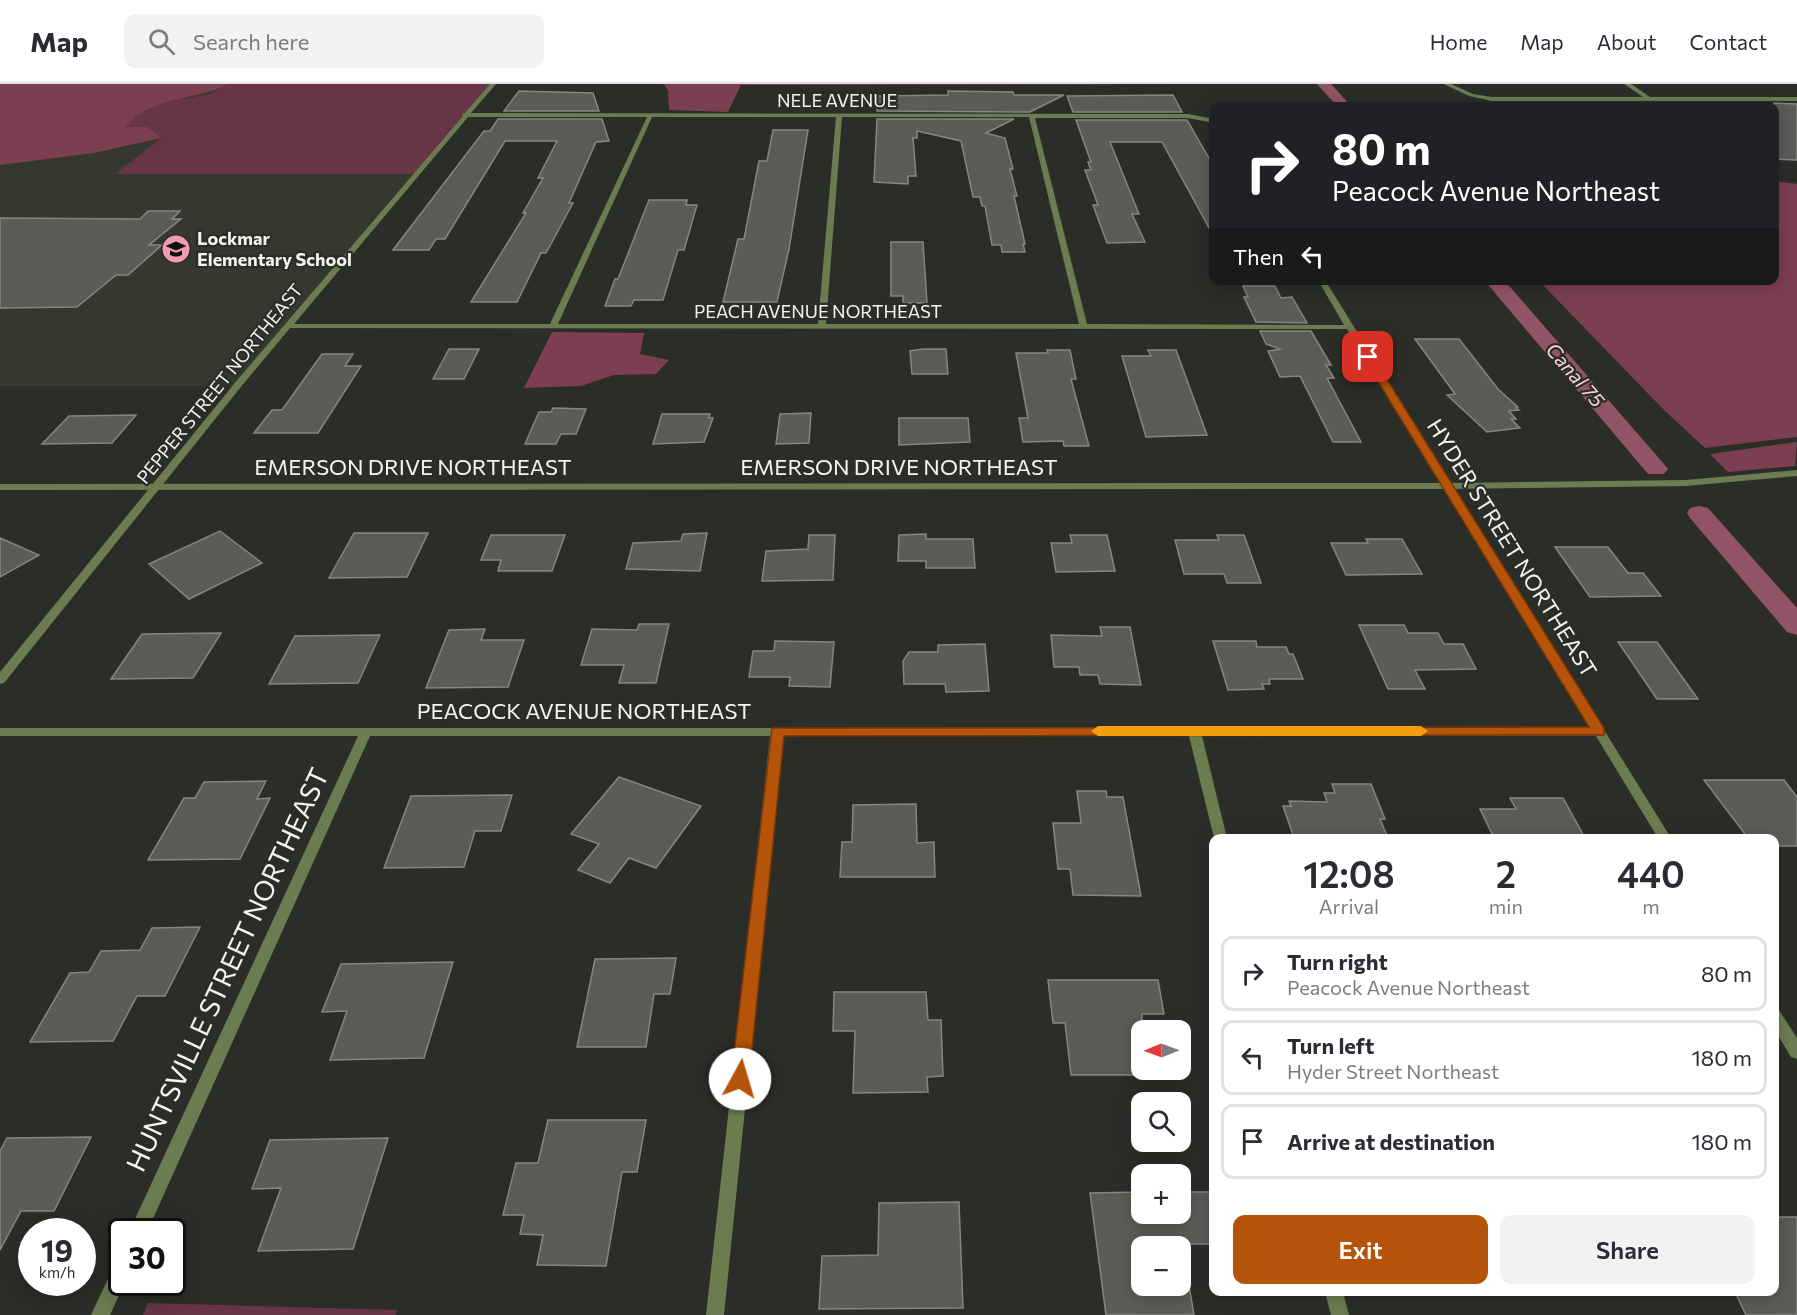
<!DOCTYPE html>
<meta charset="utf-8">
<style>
body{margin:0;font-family:Commissioner,sans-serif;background:#f2f2f3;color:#2b2b33;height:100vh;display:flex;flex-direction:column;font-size:22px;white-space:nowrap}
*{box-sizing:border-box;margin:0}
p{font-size:20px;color:#7c7c81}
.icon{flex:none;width:33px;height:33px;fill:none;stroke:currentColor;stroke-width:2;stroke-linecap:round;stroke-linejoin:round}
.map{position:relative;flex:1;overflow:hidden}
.details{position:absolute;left:1209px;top:750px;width:570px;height:462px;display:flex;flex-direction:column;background:#fff;border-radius:12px;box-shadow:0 3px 15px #0003}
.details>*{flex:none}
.hud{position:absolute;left:1209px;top:18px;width:570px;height:183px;border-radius:12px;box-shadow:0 3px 15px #0003;background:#202124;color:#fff;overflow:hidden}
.needle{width:39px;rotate:269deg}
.buttons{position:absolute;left:1131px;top:936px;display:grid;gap:12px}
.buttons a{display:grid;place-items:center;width:60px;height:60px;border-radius:12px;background:#fff;box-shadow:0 3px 15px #0003;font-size:30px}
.speed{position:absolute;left:18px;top:1134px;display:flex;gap:12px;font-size:30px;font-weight:700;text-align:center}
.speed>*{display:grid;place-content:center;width:78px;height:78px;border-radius:50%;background:#fff;box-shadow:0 3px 15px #0003;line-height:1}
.speed small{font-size:15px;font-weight:400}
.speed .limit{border:3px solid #111;border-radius:9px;background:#fff;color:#111}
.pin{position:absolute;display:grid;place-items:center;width:51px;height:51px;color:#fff;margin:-26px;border-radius:12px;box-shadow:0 3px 9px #0006}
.me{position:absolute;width:66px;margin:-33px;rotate:6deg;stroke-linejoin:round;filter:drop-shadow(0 0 4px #0008)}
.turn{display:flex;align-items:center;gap:21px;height:126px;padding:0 24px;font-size:27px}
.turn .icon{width:78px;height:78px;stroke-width:2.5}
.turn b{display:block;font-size:42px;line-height:51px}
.then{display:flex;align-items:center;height:57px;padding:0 24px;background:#0003;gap:12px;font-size:22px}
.eta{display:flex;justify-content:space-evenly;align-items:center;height:102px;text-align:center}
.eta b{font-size:36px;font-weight:600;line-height:42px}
.action{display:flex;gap:12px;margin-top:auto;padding:12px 24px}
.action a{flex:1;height:69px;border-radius:12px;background:#b45309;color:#fff;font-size:24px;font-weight:600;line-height:69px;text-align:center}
.action a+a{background:#f2f2f3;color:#2b2b33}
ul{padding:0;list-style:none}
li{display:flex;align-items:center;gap:18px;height:75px;margin:0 12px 9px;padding:0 12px;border:3px solid #e1e1e2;border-radius:12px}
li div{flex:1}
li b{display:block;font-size:22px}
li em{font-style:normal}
header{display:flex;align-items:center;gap:36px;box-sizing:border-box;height:84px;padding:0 30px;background:#fff;border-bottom:2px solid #e1e1e2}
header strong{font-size:28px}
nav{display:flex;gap:33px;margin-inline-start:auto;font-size:21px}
.search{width:420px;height:54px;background:#f2f2f3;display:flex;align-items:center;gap:15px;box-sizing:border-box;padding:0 21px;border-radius:12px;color:#7c7c81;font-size:22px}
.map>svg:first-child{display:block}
.built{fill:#34382f}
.green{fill:#673545}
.forest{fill:#7c3f52}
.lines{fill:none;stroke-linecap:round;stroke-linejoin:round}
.canal{fill:#925366;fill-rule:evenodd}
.building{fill:#5a5c58;stroke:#858682;stroke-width:1.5;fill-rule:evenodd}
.minor{fill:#6c7c51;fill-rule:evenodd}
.tertiary{fill:#6c7c51;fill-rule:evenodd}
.route{fill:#b45309;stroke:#753606;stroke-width:1.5}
.slow{fill:#f59e0b}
.labels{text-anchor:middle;stroke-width:4.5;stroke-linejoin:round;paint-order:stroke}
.far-street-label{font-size:18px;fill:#f3f4f1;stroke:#2b2d29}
.far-poi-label{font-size:18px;font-weight:bold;fill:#f3f4f1;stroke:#2b2d29;text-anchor:start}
.far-water-label{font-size:20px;font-style:italic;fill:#fbd3dd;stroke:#2b2d29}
.street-label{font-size:22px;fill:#f3f4f1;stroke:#2b2d29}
.near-street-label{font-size:27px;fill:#f3f4f1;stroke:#2b2d29}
</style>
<header>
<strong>Map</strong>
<div class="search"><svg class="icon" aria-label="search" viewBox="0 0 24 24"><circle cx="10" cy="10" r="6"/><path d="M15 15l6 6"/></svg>Search here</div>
<nav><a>Home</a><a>Map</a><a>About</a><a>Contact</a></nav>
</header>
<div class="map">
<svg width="1797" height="1231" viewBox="0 0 1797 1231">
<rect width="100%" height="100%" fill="#2b2d29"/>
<path class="built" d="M0 0H495L237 302H0Z"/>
<path class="green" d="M229 0H495L414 90H115L161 54 148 43 124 44 137 29 159 19 209 10Z
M148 1219 397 1226 396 1231H143Z"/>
<path class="forest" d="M0 0H229C193 18 152 11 125 43H148L161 54 94 69 0 81Z
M664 0H1220L741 1 728 28 669 26 668 7Z
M1775 97 1797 100V353L1705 364 1664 326 1539 197 1774 196Z
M552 248 644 249 640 270 669 276 656 290 614 291 581 302 524 304Z
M1797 358 1795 382 1728 388 1710 370Z"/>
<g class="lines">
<path class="canal" d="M1317 0H1331L1351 22H1337Z
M1484 196H1504L1664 380 1668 385 1664 390H1648Z
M1699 422 1708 424 1797 524V551L1787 548 1690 434 1687 429 1690 424Z"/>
</g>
<path class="building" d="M519 7 593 9 599 27H504Z
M948 7 1013 8 1014 11H1064L1030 28 877 27 878 12 948 11Z
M1173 11 1182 28H1073L1067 12Z
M1774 19 1797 20V76L1774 75Z
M498 35H602L609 57 596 58 569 119H573L546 169H541L517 218H471L526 129H523L543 94H538L557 57H505L445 155H436L429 166H393L484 47H490Z
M877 35H1014L986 49 1005 54 1013 85H1010L1017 112H1014L1025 160H1023L1025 168H1002L1001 161H992L985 122H982L980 113H973L961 57 917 47V54H913L916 92H908V100L874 98Z
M1076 36H1187L1214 83V153L1162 58H1110L1139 130H1132L1145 158 1107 159 1093 121H1098L1085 86H1091L1088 78H1091Z
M773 46H808L789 165 777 218H723L738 155H744L759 77H767Z
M649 116H687L686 121H697L684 166H678L663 216H634L631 222H605L615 195H618Z
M148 127H180L172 135H181L149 161H162L128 191H116L77 223 0 224V134L140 135Z
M891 158H923L927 219H903V212H891Z
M1243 202H1275L1281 214 1292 213 1307 239 1256 238 1244 213H1248Z
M1260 247H1311L1331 281H1326L1334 294H1327L1361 358H1333L1300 292 1280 293 1268 267 1280 265 1266 260Z
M1415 255H1459L1498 305 1518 323 1516 324 1519 326 1509 327 1516 335H1511L1520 344 1487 348 1447 311 1455 310Z
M449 265H479L464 295H433Z
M923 265H946L948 290H912L910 267Z
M1047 266H1070L1076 295H1071L1089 362H1064L1063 357 1023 358 1019 334H1028L1016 269H1048Z
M1148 266H1176L1207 351 1146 353 1122 272H1151Z
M322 270H353L345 282H361L318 349H254L272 326H282Z
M553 324 586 325 576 350H561L556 360H525L539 328H551Z
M811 329 809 359 776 360 780 330Z
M662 330H710L709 334H713L704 358 653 360Z
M136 331 112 359 42 360 69 332Z
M899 334H968L970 358 899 361Z
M220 447 262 479 189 515 149 480Z
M354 449H428L407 493 329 494Z
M707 449 700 487 626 485 633 459 681 457 683 450Z
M926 450V455H973L975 484H926V477H898L899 451Z
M491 451H565L552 487H498L501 476H481Z
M809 451H835L833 496 762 497 766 467 808 465Z
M1070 451H1107L1115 487 1056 488 1051 459H1072Z
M1217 451H1244L1261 499H1227L1224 490H1184L1175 456H1219Z
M0 454 39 471 0 493Z
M1366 455H1402L1422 490 1346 491 1331 459H1368Z
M1555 463H1608L1628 489H1643L1661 512 1590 513Z
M639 540H669L656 599H619L624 581H581L592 545 637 546Z
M1359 541H1404L1408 549H1438L1444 560H1463L1476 585 1415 586 1425 605H1388Z
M1100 543H1130L1141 601 1100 600 1098 591H1080L1079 583H1054L1051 551 1102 552Z
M485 545 481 556H524L508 603 426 604 449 546Z
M221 549 193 594 111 595 142 550Z
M380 551 358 599 269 600 295 552Z
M775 557 834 558 830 603 789 602 790 593H749L753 567H774Z
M1213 557H1256L1257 563H1286L1289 570H1293L1303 595H1269L1270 600H1262L1264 605 1228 606Z
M1618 558H1657L1698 615H1657Z
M985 560 989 607 946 608 945 600H904L903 577 909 568H938V561Z
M619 693 701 722 656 784 629 774 610 799 578 786 599 760 571 750Z
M1704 696H1784L1797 713V762H1774V754H1748Z
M266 697 257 715 270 714 240 775 148 776 184 714H195L204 698Z
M1332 700H1371L1385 735H1380L1388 754H1294L1283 722H1291L1289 717 1327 718 1324 709H1335Z
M1077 707H1106L1107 713H1123L1141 812 1073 811 1070 785H1058L1053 739H1081Z
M512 711 501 747H475L464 783 384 784 411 712Z
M1510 714H1563L1585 754H1494L1480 725H1516Z
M916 720 917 759 934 758 935 793H840L842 758H852L853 721Z
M200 843 165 912H137L113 957 30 958 70 889 89 888 101 867 140 866 152 844Z
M676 874 670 910H654L646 963H577L595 875Z
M453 878 424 974 330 976 347 927 322 928 341 880Z
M1048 896H1158L1164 930H1142V991H1071L1065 939H1053Z
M834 908H926L928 936H941L943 992 927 993 928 1008 853 1009 855 947H833Z
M548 1036H646L637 1088H622L606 1182 537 1181 543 1151 520 1150 524 1131H503L516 1079H538Z
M91 1053 54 1127H21L0 1166V1067L7 1054Z
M388 1054 353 1165 258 1167 281 1104 252 1105 270 1056Z
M1142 1108V1130H1180V1108H1214V1160H1182L1194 1231H1106L1090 1109ZM1142 1162H1180V1202H1142Z
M959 1118 963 1224 819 1225 822 1172 878 1171 879 1119Z
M1774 1133H1797V1231H1746L1735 1208H1774Z"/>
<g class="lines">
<path class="minor" d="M490 0H496L471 29 1188 30 1214 35V39L1188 34H1035L1087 240 1344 241 1318 196H1325L1671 754H1658L1596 652H1202L1227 754H1214L1189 652H783L724 1231H706L770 652H370L147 1148H129L358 652H0V644H1591L1347 245 290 244 240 304 4 599 0 600V588L234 300 463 32 462 30 465 29ZM468 33H647L550 240H294ZM652 33H836L818 240H558ZM842 33H1029L1079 240H826Z
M1444 0H1451L1473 10 1492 13H1643L1624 0H1631L1650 13H1797V17H1492L1469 12Z
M1774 924 1779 926 1797 954V975L1791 973 1774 945Z
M122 1175V1198H125L110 1231H91L116 1178Z
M1325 1208H1343L1349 1231H1331Z"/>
<path class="tertiary" d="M1797 386V392L1686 402 1448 405 0 406V400L1448 399 1686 396Z"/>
</g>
<path class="route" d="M1368 270 1373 273 1604 644V651L784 652 749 995 747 1001 740 1003 734 1001 731 995 772 644 1589 643 1363 273Z"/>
<path class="slow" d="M1098 642H1421L1428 647 1421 652H1098L1091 647Z"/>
<defs>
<g id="school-disc" transform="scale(1.5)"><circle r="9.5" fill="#f19ab3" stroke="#2b2d29"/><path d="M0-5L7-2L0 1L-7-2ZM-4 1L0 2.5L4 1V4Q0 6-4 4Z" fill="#111"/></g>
</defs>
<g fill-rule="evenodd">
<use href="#school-disc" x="176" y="165"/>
</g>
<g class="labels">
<g class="far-street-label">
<text x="837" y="23">NELE AVENUE</text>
<text x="818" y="234">PEACH AVENUE NORTHEAST</text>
<text transform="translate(220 300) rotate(-51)" y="6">PEPPER STREET NORTHEAST</text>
</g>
<g class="far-poi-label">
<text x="197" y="161">Lockmar<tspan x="197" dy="21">Elementary School</tspan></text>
</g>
<g class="far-water-label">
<text transform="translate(1575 291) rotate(49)" y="7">Canal 75</text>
</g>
<g class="street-label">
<text x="413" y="391">EMERSON DRIVE NORTHEAST</text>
<text x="899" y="391">EMERSON DRIVE NORTHEAST</text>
<text transform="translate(1512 464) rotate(58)" y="8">HYDER STREET NORTHEAST</text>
<text x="584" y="635">PEACOCK AVENUE NORTHEAST</text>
</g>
<g class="near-street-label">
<text transform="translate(228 886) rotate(-65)" y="9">HUNTSVILLE STREET NORTHEAST</text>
</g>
</g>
</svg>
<div class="buttons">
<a><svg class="needle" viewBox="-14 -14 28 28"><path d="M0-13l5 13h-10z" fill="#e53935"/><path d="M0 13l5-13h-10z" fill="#7c7c81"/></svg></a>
<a><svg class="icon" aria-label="search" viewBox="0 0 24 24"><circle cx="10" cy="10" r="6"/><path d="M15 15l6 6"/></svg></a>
<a>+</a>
<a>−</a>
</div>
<div class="speed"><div>19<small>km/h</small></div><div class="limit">30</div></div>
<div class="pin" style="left:1368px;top:273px;background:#d93025"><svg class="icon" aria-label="arrive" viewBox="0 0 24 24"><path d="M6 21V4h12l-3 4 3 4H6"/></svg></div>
<svg class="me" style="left:740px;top:995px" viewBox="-20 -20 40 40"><circle r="19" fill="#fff"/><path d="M0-13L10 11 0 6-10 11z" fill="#b45309"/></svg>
<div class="hud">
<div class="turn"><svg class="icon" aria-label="right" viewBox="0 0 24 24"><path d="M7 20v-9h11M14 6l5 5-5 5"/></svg><div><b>80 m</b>Peacock Avenue Northeast</div></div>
<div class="then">Then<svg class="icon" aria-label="left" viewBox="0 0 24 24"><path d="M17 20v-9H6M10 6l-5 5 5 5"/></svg></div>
</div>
<section class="details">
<div class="eta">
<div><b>12:08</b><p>Arrival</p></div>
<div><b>2</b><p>min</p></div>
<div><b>440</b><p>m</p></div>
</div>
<ul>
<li><svg class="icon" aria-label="right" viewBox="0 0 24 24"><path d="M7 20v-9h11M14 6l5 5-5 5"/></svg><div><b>Turn right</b><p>Peacock Avenue Northeast</p></div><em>80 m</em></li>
<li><svg class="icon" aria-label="left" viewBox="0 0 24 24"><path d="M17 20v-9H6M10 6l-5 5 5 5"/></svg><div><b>Turn left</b><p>Hyder Street Northeast</p></div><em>180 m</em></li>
<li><svg class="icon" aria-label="arrive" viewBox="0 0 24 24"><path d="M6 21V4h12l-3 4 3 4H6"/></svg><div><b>Arrive at destination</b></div><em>180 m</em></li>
</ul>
<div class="action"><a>Exit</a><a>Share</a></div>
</section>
</div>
